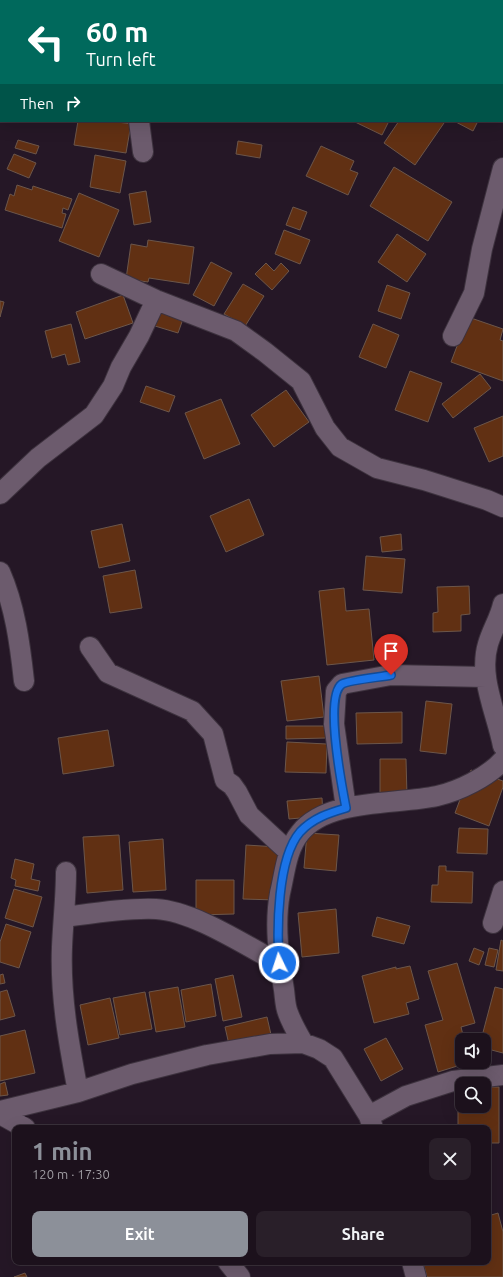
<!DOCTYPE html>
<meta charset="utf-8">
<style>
body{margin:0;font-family:Ubuntu,sans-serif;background:#291f29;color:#f1f3f6;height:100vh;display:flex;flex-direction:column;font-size:15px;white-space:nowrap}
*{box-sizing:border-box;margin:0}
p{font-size:13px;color:#a09da3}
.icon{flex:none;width:22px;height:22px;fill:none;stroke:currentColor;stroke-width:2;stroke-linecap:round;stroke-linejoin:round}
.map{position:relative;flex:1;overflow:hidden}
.details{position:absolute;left:12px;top:1125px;width:479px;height:140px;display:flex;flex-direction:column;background:#1c111c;border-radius:8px;box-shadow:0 4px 16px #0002,0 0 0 1px #3a313b}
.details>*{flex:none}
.banner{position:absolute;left:0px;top:0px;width:503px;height:122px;box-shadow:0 4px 16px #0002,0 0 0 1px #3a313b;background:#00695c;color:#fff;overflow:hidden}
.fabs{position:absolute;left:455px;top:1033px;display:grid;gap:8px}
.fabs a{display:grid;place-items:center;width:36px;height:36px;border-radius:8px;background:#1c111c;box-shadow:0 4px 16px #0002,0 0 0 1px #3a313b;font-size:20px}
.pin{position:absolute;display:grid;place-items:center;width:34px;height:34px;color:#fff;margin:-41px -17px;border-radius:50% 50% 50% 0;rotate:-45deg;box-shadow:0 0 4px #0007}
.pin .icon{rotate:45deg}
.me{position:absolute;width:44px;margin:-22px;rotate:356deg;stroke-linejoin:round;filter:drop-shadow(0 0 3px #0008)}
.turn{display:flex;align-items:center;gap:14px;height:84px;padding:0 20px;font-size:18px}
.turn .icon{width:52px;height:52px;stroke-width:2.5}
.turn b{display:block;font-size:28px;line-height:34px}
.then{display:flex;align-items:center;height:38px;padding:0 20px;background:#0003;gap:8px;font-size:15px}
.round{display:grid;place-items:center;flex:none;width:42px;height:42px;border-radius:8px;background:#291f29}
.summary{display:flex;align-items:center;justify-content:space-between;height:68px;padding:0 20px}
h1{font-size:24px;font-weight:700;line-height:30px;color:#8c9099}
.cta{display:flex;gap:8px;margin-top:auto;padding:8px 20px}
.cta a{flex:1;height:46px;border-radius:8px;background:#8c9099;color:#fff;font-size:16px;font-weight:700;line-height:46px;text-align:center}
.cta a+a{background:#291f29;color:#f1f3f6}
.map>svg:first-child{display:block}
.building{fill:#613013;stroke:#6c564a}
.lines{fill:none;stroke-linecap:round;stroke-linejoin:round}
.street-casing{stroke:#3d323e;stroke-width:22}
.street{stroke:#6c5b6d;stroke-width:20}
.route-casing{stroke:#114b97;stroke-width:10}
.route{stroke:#1a73e8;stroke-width:7}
</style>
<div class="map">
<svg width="503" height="1277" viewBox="0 0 503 1277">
<rect width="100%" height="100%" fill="#251726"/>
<path class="building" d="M63 0H106V1H63Z
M78 121H111L131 124 126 153 74 145Z
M353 121H389L382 135Z
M399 121H442L444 123 415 165 384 143Z
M454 121H478L473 131Z
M18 140 39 146 36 154 15 148Z
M238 141 262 145 260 158 236 154Z
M321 146 354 161 350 170 358 173 348 195 306 176Z
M14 154 36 163 29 178 7 169Z
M95 155 126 161 120 193 90 187Z
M394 167 452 202 428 241 370 206Z
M17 185 32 190 33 186 72 199 68 210 63 208 62 213 66 214 62 228 5 210 10 194 14 196Z
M146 191 151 222 134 225 129 194Z
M79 193 119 210 99 257 59 241Z
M293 207 307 212 300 230 286 225Z
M284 230 310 240 300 264 275 254Z
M397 234 426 254 407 282 378 262Z
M148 240 194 247 189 284 149 278 148 282 126 279 131 244 147 247Z
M211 262 232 273 214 306 193 295Z
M266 263 274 271 281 263 289 271 272 290 255 274Z
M243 284 264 296 242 331 229 324 233 319 224 314Z
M387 285 410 293 401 319 378 311Z
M123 295 133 323 85 339 76 312Z
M0 301 4 302 0 317Z
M159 312 183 319 178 333 155 326Z
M468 317 503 329 500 340 503 341V381L451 362Z
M71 324 80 362 68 365 65 354 52 358 45 331Z
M373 324 399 335 386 368 359 357Z
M410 371 442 383 428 422 395 410Z
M480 374 491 388 453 418 442 404Z
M146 386 175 396 169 412 140 402Z
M286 390 309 422 274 447 251 415Z
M221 399 240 444 204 459 185 413Z
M503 416V456L489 462 474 428Z
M249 499 264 535 226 552 210 516Z
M122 524 130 561 99 568 91 531Z
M401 534 402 550 382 552 380 537Z
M366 556 405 559 402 593 363 590Z
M135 570 142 608 110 613 103 576Z
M469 586 470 614 461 615V631L433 632V613L438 612 437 587Z
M344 588 346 611 369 609 374 660 327 665 319 591Z
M319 676 324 717 287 721 281 681Z
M426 701 452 704 446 754 420 751Z
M402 712V743L357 744 356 713Z
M286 726H326V738L286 739Z
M108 730 114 766 63 774 58 738Z
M287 742 327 744 326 773 285 772Z
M380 759H406L407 796H380Z
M471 770 503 781V787L489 826 455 813Z
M322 798 323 816 289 819 287 801Z
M459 828 488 829 487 854 457 853Z
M307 833 339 835 336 871 304 868Z
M119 835 123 890 87 893 83 837Z
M163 839 166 890 133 892 129 842Z
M246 845 278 847 276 900 243 899Z
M15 859 34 864 31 879 40 881 38 891 15 886 16 880 11 878Z
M439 866H446V871L473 872 472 903 431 902 432 885H438Z
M196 880H234V914L196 915Z
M14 889 42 897 33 927 5 918Z
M336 909 339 953 302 957 298 913Z
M377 917 410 926 404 944 372 936Z
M6 924 31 932 19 968 0 962V942Z
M501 940 503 941V971L496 970Z
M474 948 484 952 479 965 469 961Z
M489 948 498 950 494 967 485 965Z
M457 963 475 1023 461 1027 463 1035 459 1036 462 1046V1062L467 1063 438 1072 425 1025 443 1020 428 971Z
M410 966 419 999 406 1003 409 1014 374 1023 362 976 396 967V969Z
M3 974 5 983 0 984V975Z
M233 975 242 1017 223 1021 215 979Z
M211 984 216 1016 186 1022 181 990Z
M178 987 185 1027 156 1032 149 992Z
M495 987 503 989V1053L484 1048V1040H481Z
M7 990 15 1016 0 1020V992Z
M145 992 152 1029 120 1035 113 998Z
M110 998 119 1038 88 1045 80 1005Z
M267 1017 272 1039 230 1049 225 1027Z
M25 1030 35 1073 0 1081V1036Z
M386 1038 403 1069 381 1081 364 1049Z
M5 1082 8 1095 0 1096V1084Z
M484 1087H499V1143H488V1128H458V1088H462V1106H484Z
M498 1213 503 1232V1277H427L423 1262H488V1216Z
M25 1273 27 1277H14Z"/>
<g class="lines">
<g class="street-casing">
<path id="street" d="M120 0 121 1
M294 0 296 1
M502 2H503
M0 11 1 9
M502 76 503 77
M139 121 143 152
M101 274 156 300 236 331 265 352 301 381 325 428 340 447 377 468 424 480 487 500 503 507
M453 336 474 293 482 249 503 168
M0 494 38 458 94 415 113 386 121 367 139 336 156 300
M0 572C15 606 20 644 24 681
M503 604C500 618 492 630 488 644 478 677 497 714 503 746
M90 647 108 673 192 711 213 734 225 780 232 785 237 792 249 815 289 852
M346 808 334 724 336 691 342 684 391 675 485 677
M66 872C66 897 63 922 62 947 60 997 69 1044 78 1092
M65 917C95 913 126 908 156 909 194 911 246 946 279 963
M493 923 503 891
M303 1043C298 1034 292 1024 288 1013 285 1006 285 997 284 990 279 958 274 925 280 893 285 873 286 850 300 833 327 798 397 805 437 796 459 791 488 777 503 760
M0 1111 78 1092 132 1074 207 1055 270 1044 303 1043 319 1049 333 1058 369 1116 373 1128
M0 1114 25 1128
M369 1116 406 1096 453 1081 503 1075
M228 1262 240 1277
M412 1262 416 1277"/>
</g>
<use href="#street" class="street"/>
</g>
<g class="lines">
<g class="route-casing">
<path id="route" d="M279 963C277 929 277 859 300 832 313 818 329 813 346 808 342 787 324 696 342 684 349 680 381 677 391 675"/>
</g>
<use href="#route" class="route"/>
</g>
</svg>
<div class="fabs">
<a><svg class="icon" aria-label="sound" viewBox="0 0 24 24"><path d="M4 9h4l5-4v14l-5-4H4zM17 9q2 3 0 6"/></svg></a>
<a><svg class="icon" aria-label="search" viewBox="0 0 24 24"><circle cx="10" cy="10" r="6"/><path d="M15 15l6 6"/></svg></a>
</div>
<div class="pin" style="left:391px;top:675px;background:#d93025"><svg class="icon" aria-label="arrive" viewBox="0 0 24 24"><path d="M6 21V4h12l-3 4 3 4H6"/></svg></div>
<svg class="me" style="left:279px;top:963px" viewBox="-20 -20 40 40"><circle r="17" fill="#1a73e8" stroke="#fff" stroke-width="3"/><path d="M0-11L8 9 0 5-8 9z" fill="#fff"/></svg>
<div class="banner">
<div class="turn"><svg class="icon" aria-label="left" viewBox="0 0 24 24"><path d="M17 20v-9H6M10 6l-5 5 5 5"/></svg><div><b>60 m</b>Turn left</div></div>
<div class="then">Then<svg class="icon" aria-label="right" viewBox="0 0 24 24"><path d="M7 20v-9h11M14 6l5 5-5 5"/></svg></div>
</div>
<section class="details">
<div class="summary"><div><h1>1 min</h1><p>120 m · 17:30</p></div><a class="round"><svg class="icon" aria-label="close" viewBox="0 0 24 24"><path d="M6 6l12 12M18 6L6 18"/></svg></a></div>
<div class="cta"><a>Exit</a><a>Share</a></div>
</section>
</div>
